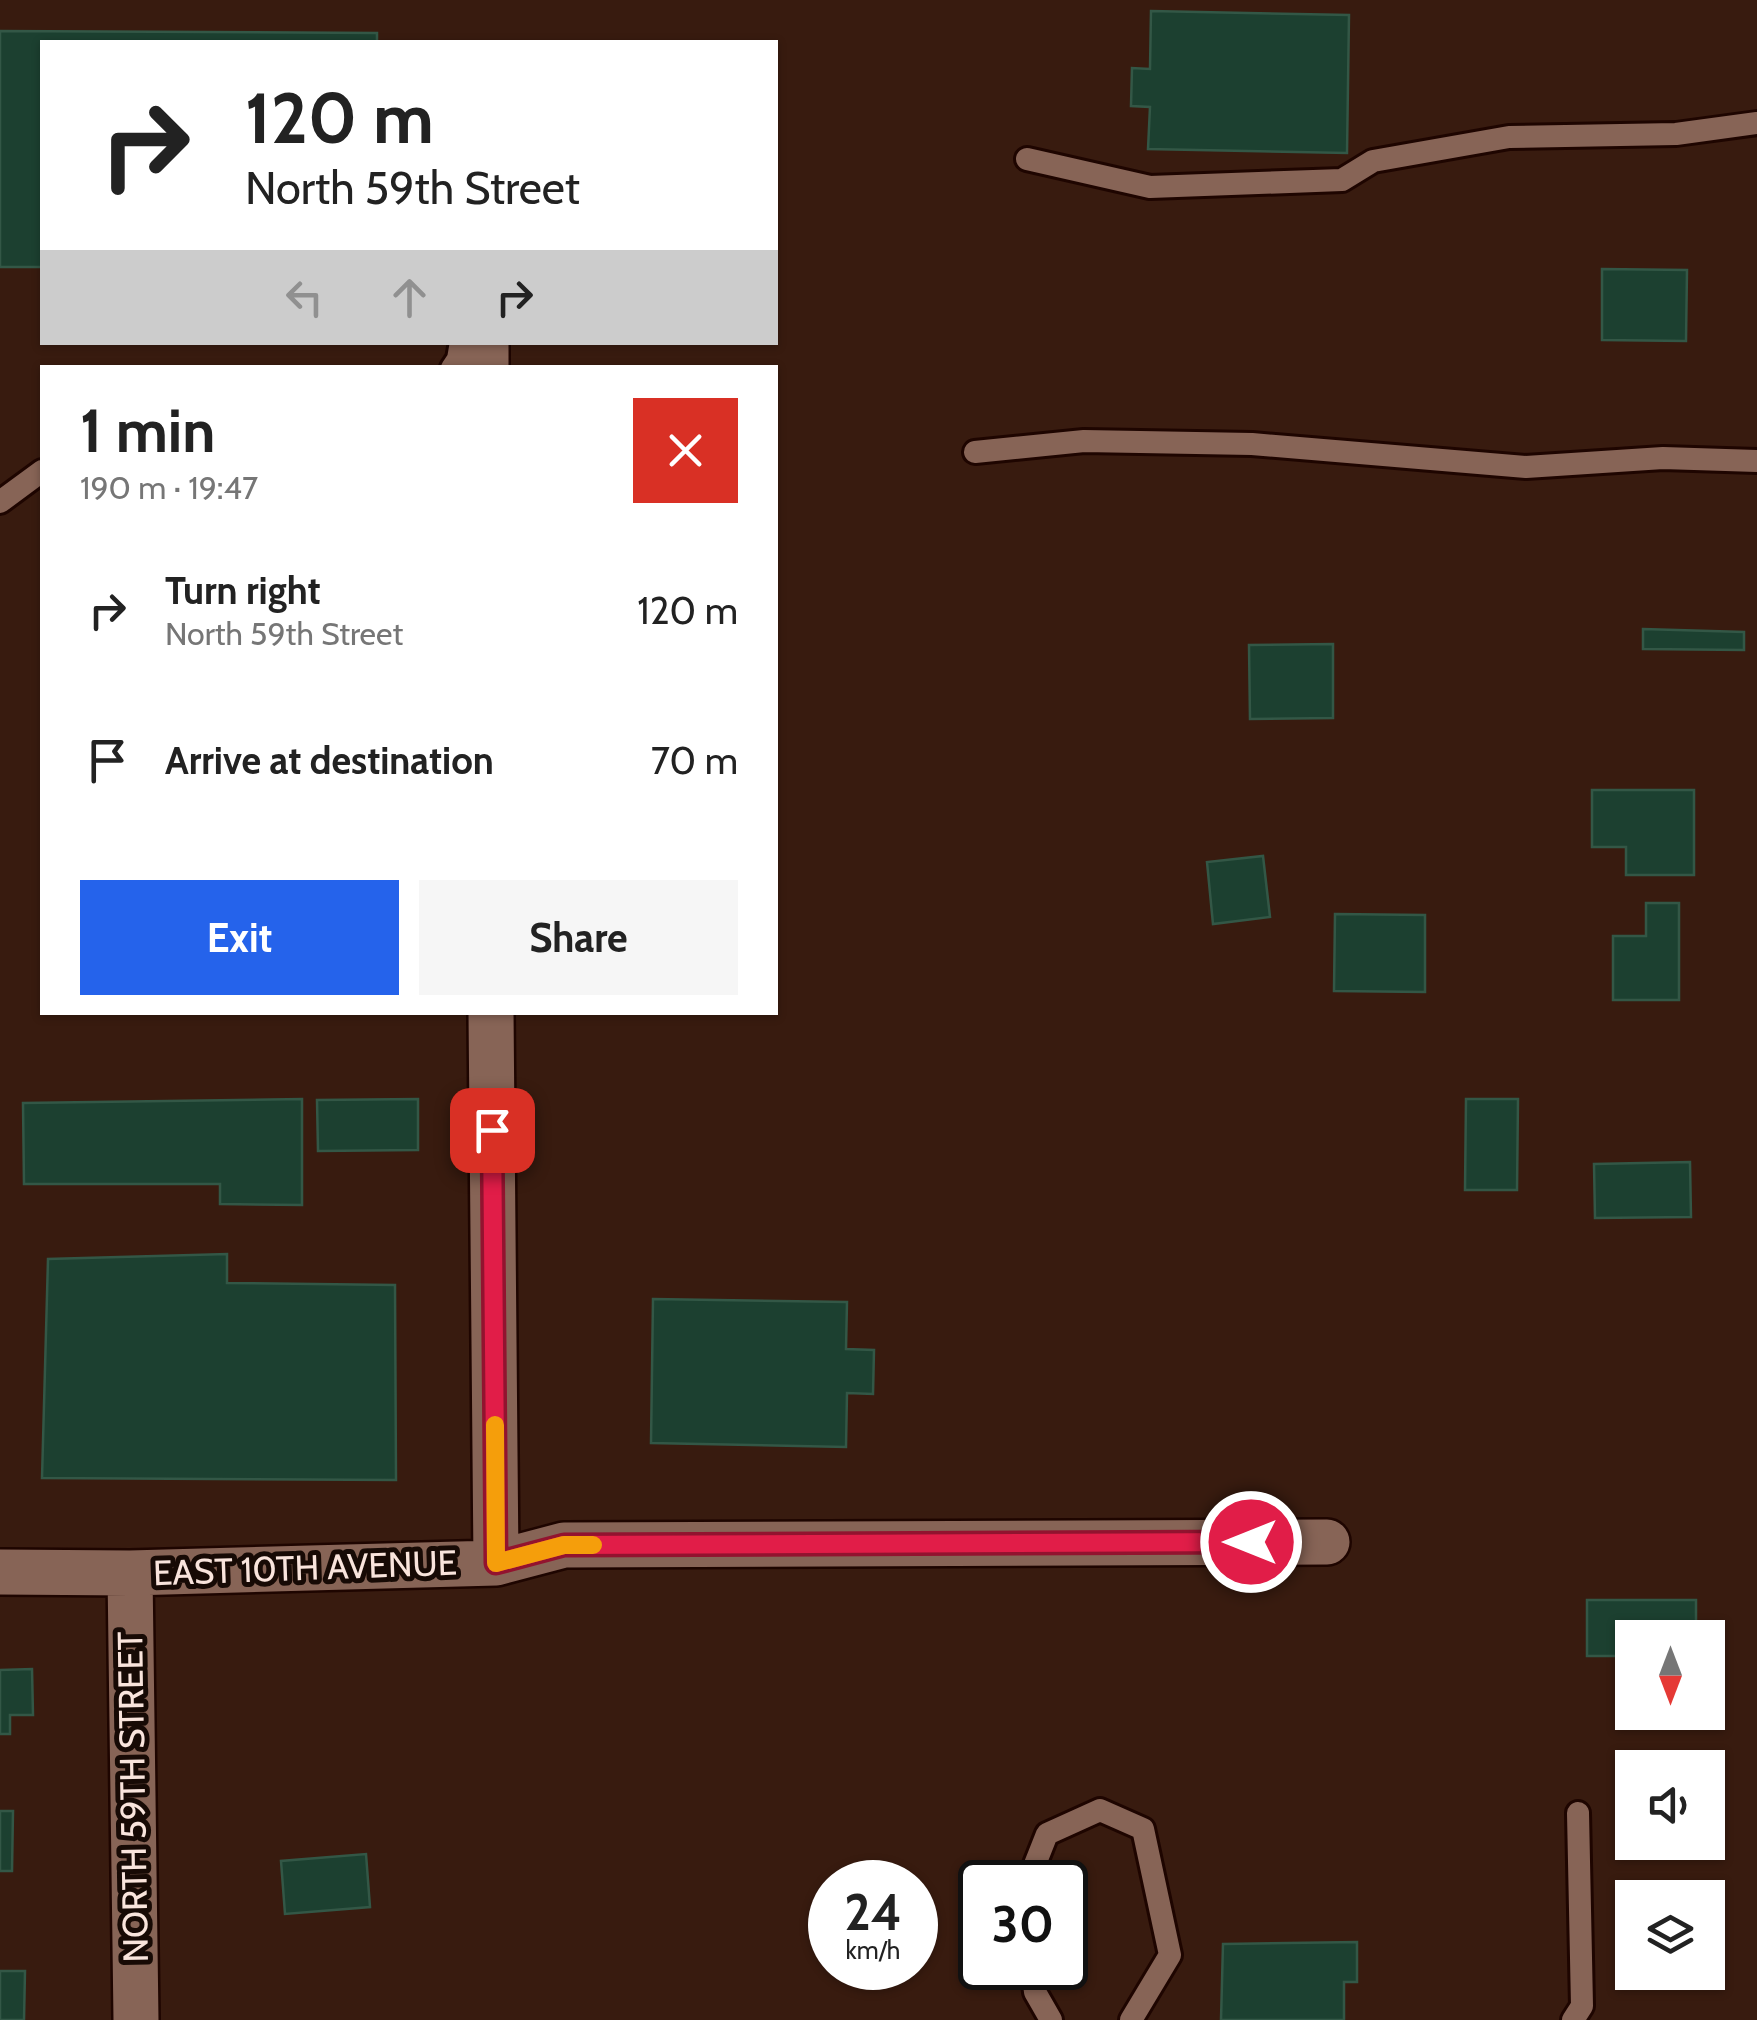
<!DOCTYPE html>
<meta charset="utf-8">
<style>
body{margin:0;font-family:Cabin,sans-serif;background:#f6f6f6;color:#222;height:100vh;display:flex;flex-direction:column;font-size:38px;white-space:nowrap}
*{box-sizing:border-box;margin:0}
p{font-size:32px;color:#767676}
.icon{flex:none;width:55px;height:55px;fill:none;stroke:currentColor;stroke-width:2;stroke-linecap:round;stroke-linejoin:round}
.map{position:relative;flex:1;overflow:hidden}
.panel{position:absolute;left:40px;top:365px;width:738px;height:650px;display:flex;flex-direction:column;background:#fff;border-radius:0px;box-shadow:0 2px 8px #0004}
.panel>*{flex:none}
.hud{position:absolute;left:40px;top:40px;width:738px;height:305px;border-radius:0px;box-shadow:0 2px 8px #0004;background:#fff;color:#222;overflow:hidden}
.needle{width:65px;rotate:180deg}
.buttons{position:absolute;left:1615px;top:1620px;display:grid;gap:20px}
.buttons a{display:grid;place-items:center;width:110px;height:110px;border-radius:0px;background:#fff;box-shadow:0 2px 8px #0004;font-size:50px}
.speed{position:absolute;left:808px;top:1860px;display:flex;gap:20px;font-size:50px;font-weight:700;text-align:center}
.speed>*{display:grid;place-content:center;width:130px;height:130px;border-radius:50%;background:#fff;box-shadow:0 2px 8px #0004;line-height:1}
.speed small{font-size:25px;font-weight:400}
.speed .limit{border:5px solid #111;border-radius:15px;background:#fff;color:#111}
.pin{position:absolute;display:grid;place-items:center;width:85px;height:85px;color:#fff;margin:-42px;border-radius:20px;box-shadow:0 5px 15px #0006}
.me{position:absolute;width:110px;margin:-55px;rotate:270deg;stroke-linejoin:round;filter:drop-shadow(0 0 8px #0008)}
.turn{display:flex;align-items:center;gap:35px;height:210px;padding:0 40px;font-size:45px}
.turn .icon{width:130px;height:130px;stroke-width:2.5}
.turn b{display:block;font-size:70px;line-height:85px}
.lanes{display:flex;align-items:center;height:95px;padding:0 40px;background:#0003;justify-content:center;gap:50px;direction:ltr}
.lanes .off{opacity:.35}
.round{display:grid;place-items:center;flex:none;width:105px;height:105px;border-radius:0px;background:#f6f6f6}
.headline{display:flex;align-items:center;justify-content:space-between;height:170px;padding:0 40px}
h1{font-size:60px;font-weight:700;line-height:75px}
.cta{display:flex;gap:20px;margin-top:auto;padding:20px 40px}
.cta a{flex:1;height:115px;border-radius:0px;background:#2563eb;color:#fff;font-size:40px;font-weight:700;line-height:115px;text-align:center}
.cta a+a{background:#f6f6f6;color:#222}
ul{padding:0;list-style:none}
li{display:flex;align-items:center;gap:30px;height:150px;padding:0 40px}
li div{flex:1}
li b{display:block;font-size:38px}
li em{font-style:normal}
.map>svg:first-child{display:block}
.building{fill:#1c4030;stroke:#335746;stroke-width:2.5}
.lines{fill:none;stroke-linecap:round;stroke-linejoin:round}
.service-casing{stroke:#1e0500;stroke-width:28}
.minor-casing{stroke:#1e0500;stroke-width:50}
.service{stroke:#876456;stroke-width:22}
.minor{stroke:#876456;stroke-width:45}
.route-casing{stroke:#92132f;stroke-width:25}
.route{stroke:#e11d48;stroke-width:18}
.slow{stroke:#f59e0b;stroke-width:18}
.labels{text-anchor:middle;stroke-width:10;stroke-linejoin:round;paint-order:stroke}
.street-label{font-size:35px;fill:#f9e4dc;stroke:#170a05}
</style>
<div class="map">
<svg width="1757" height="2020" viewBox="0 0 1757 2020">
<rect width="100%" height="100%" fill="#381b0f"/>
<path class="building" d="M1151 11 1349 15 1347 153 1148 149 1150 107 1131 106 1132 68 1150 69Z
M0 31 377 33V42H42V267H0Z
M1602 269 1687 270 1686 341 1602 340Z
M1643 629 1744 632V650L1643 649Z
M1333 644V718L1250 719 1249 645Z
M1592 790H1694V875H1626V847H1592Z
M1263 856 1270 917 1213 924 1207 862Z
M1646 903H1679V1000H1613V936H1646Z
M1335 914 1425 915V992L1334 991Z
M302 1099V1205L220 1204V1184H24L23 1103Z
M418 1099V1150L318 1151 317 1100Z
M1466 1099H1518L1517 1190H1465Z
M1690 1162 1691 1217 1595 1218 1594 1164Z
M227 1254V1283L395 1285 396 1480 42 1478 48 1259Z
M653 1299 847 1302 846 1349 874 1350 873 1394 847 1393 846 1447 651 1443Z
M1587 1600H1696V1638H1632V1656H1587Z
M32 1669 33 1715H10V1734H0V1670Z
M0 1811H13L12 1871H0Z
M366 1854 370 1907 285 1914 281 1861Z
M1357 1942V1982H1344V2020H1221L1223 1944Z
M0 1971H25L24 2020H0Z"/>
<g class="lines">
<g class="service-casing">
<path id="service" d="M1027 159 1150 187 1342 180 1373 161 1509 137 1676 134 1757 123
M452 368 458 359 461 342
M975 452 1084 441 1252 444 1526 467 1663 458 1757 461
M0 502 42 471
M1028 1882 1047 1834 1100 1810 1143 1829 1170 1955 1131 2020
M1032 1968 1035 1992 1051 2020
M1573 2020 1582 2006 1578 1813"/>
</g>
<g class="minor-casing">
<path id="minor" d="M486 342V368
M491 1012 496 1563
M0 1572 130 1573 496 1563 564 1545 1327 1542
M130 1573 136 2020"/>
</g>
<use href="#service" class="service"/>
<use href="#minor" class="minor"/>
</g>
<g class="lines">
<g class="route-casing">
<path id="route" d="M492 1130 496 1563 564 1545 1251 1542"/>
</g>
<use href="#route" class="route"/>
<path class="slow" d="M495 1425 496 1563 564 1545H593"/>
</g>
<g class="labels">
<g class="street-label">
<text transform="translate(305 1568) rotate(-2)" y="12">EAST 10TH AVENUE</text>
<text transform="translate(133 1797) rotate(-91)" y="12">NORTH 59TH STREET</text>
</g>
</g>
</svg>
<div class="buttons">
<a><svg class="needle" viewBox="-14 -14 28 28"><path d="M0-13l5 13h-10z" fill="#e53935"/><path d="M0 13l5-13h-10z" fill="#767676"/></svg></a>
<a><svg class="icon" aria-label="sound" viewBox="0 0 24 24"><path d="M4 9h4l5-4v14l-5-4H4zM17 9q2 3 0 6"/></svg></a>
<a><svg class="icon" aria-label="layers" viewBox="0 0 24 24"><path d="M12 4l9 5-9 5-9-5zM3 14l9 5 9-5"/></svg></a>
</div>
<div class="speed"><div>24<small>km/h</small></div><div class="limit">30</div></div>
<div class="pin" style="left:492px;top:1130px;background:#d93025"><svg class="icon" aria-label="arrive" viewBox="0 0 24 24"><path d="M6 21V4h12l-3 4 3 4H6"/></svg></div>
<svg class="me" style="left:1251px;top:1542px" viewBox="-20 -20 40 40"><circle r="17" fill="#e11d48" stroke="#fff" stroke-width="3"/><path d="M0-11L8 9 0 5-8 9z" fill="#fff"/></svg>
<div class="hud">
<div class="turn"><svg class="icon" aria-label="right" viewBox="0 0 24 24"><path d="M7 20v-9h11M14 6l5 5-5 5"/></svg><div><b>120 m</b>North 59th Street</div></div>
<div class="lanes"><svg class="icon off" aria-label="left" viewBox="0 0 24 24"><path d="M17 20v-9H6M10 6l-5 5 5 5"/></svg><svg class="icon off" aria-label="ahead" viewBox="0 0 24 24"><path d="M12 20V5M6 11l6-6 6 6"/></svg><svg class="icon" aria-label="right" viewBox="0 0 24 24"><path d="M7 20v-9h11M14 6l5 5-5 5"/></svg></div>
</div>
<section class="panel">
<div class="headline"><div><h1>1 min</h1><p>190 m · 19:47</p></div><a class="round" style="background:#d93025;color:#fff"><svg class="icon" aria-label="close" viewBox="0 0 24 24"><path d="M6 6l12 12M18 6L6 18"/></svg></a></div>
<ul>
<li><svg class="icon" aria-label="right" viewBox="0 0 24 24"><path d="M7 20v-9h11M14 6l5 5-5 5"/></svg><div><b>Turn right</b><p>North 59th Street</p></div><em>120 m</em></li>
<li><svg class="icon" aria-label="arrive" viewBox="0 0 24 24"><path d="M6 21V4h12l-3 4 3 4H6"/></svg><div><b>Arrive at destination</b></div><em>70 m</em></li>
</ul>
<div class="cta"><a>Exit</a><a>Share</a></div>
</section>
</div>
